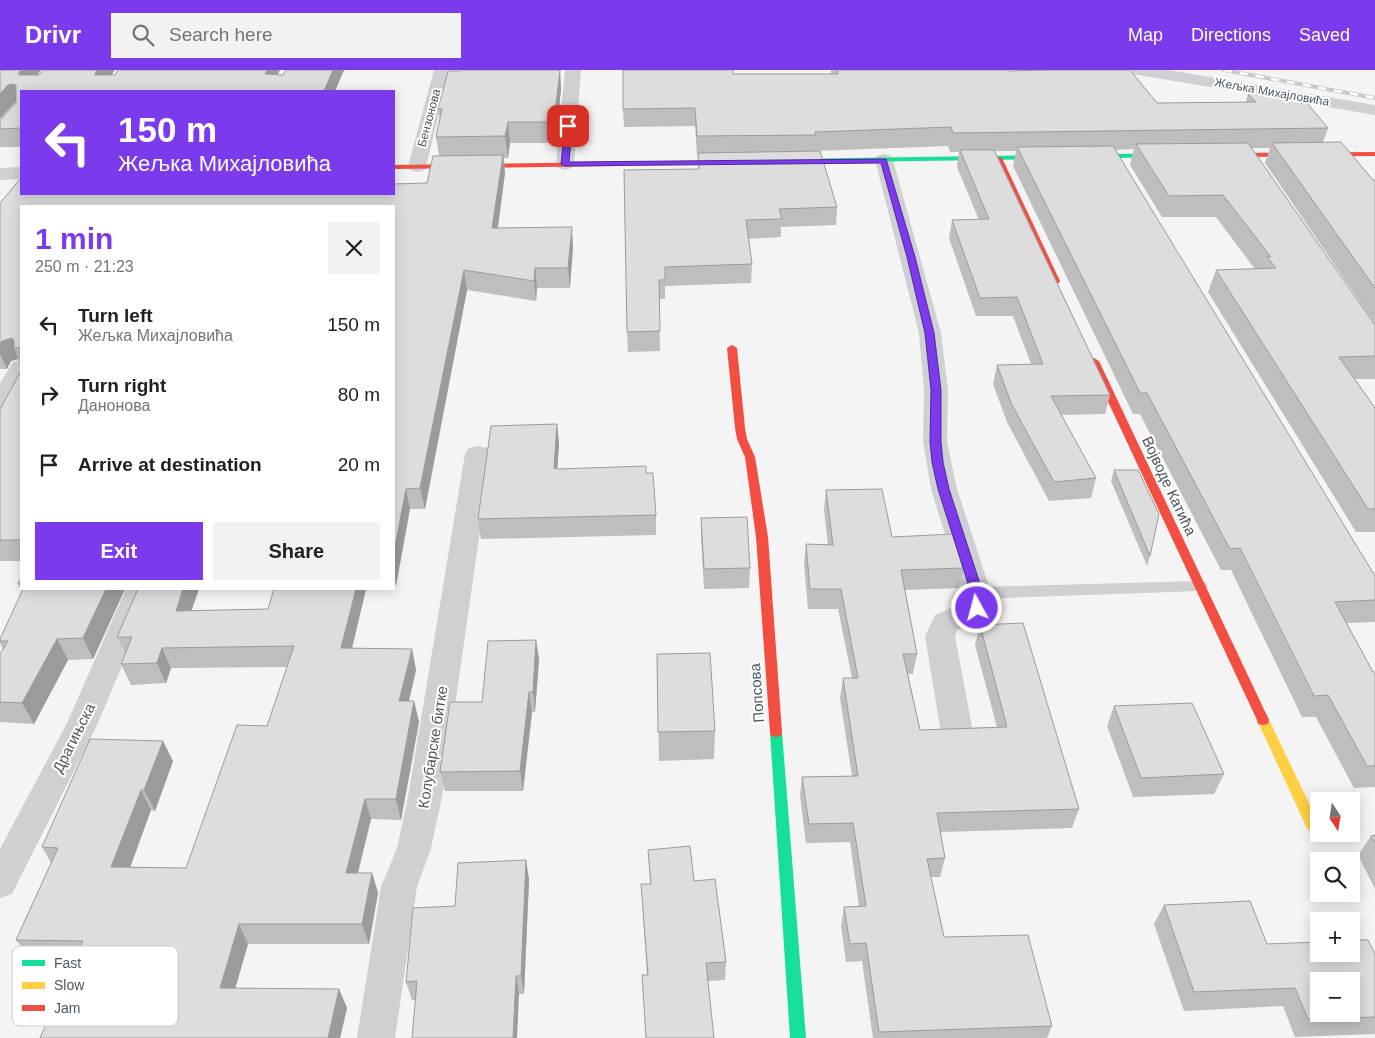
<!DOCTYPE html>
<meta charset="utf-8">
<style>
body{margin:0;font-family:Arial,sans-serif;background:#f2f2f2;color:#202124;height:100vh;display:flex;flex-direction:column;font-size:19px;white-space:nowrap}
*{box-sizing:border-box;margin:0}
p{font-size:16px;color:#757577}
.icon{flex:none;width:28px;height:28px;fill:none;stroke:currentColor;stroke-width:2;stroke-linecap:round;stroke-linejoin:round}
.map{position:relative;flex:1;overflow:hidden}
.drawer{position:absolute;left:20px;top:135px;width:375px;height:385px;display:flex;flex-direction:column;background:#fff;border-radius:0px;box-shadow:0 2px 12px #0003}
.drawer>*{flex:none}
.top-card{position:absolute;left:20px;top:20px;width:375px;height:105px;border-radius:0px;box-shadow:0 2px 12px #0003;background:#7c3aed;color:#fff;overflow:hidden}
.needle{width:32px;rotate:168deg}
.buttons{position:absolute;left:1310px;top:722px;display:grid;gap:10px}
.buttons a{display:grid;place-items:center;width:50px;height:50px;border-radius:0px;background:#fff;box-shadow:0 2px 12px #0003;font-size:25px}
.pin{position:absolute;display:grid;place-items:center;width:42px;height:42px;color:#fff;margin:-21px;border-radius:10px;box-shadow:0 2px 8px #0006}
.me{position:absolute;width:55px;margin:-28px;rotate:353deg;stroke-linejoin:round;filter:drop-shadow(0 0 4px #0008)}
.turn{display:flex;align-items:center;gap:18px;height:105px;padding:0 15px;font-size:22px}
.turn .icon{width:65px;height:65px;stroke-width:2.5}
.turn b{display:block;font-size:35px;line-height:42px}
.round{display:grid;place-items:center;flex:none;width:52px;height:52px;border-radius:0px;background:#f2f2f2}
.headline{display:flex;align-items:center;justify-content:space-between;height:85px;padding:0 15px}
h1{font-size:30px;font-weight:800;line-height:38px;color:#7c3aed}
.primary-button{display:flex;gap:10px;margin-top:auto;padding:10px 15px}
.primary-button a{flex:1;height:58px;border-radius:0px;background:#7c3aed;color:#fff;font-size:20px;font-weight:800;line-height:58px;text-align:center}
.primary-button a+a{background:#f2f2f2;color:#202124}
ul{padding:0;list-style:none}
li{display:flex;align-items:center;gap:15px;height:70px;padding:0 15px}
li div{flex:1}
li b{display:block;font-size:19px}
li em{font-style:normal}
header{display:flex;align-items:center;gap:30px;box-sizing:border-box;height:70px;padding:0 25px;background:#7c3aed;color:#fff}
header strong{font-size:24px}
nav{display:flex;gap:28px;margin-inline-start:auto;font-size:18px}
.search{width:350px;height:45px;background:#f2f2f2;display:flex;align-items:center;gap:12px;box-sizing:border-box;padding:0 18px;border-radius:0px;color:#757577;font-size:19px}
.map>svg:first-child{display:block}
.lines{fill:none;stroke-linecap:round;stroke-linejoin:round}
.lane{fill:#ced0d2;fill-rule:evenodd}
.street{fill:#ced0d2;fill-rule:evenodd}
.fast{fill:#16e098;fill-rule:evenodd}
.slow{fill:#ffcf43;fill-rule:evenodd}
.jam{fill:#f24e42;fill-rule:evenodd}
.rail-casing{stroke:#c9cacc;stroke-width:4}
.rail{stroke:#fff;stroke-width:2.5;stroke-dasharray:8;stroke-linecap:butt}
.wall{fill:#bebebf}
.shaded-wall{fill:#9b9b9b}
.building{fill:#ddddde;stroke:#9b9b9b;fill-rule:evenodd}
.route{fill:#7c3aed;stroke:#51269a}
.labels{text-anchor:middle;stroke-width:4;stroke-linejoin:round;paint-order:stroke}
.far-street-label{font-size:12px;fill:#4a5661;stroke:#fff}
.street-label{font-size:15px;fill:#4a5661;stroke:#fff}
.key{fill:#fff;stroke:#c9ccd0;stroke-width:1}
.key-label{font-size:14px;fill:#4a5661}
</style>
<header>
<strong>Drivr</strong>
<div class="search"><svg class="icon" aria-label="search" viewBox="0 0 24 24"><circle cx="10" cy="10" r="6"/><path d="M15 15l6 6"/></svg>Search here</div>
<nav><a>Map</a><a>Directions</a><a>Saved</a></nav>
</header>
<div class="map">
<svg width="1375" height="968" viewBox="0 0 1375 968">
<rect width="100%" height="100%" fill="#f4f4f4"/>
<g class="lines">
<path class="lane" d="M1200 511 1205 512 1208 516 1205 520 1200 521 977 529 972 527 969 523 972 519 977 517Z"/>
<path class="street" d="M434 0H450L426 96 424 100 417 102 410 100 408 96Z
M565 0H581L574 94 572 98 565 100 558 98 556 94Z
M1131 0H1168L1375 35V45L1139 5 1133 4Z
M884 84 891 86 893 90 941 263 948 320 947 372 957 419 991 523C992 551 980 549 957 560L955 566 972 657 967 666 956 669 945 666 940 657 925 566 935 545 963 533V523L931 419 923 372 924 320 919 263 875 90 877 86Z
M21 97V109L0 110V98Z
M21 290V317L9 338 0 340V313L13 292Z
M478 376 487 378 491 384 442 727 431 778 417 817 395 968H357L381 817 397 778 408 727 465 384 469 378Z
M126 519H154L98 653 12 824 0 828V779L67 653Z"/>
<path class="fast" d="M1171 83 1175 85 1174 87 787 93 783 91 787 89Z
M776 657 781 658 782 662 806 968H790L770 662 771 658Z"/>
<path class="slow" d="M736 90 740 92 739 94 614 96 610 94 614 92Z
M1263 645 1268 646 1269 650 1319 754 1318 760 1313 762 1308 760 1306 756 1257 650 1258 646Z"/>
<path class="jam" d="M1375 82V86L1219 87 1215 85 1219 83Z
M995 86 1002 88 1060 211 1059 213H1053L1052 211 994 88Z
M614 92 618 94 617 96 394 99V95Z
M732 275 737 278 745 358 747 369 755 387 768 467 782 662 781 666 776 667 771 666 770 662 756 467 745 387 737 369 735 358 727 278Z
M1094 288 1099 291 1269 650 1268 654 1263 655 1258 654 1257 650 1089 291Z"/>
<g class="rail-casing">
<path id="rail" d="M1224 0 1375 28"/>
</g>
<use href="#rail" class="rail"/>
</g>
<path class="wall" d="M0 0H41L37 5H39L43 0H115L111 5H115L118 0H280L277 5H283L344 0 335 21H21V77H0V51L16 32H15L0 49Z
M460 0H560L561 20 555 73H510L508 88H504L505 103 498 158 573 176 570 218H537L536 231 467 220 425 439H410L396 515H394V136H21V295L18 289 11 291 7 299H0V133L21 124H394L427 113 439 86 436 67 440 50 438 39Z
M831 0H1008L1009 1 1159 34 1246 32 1248 24 1300 33 1328 58 1323 72 1373 110H1375V254L1265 93 1270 78H1251L1375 255V309H1355L1375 338V462H1356L1208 222 1216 200 1255 199 1216 147H1162L1130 95 1134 79 1115 80 1375 506V552L1347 553 1373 602H1375V717L1354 718 1316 647H1302L1231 500H1221L1140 344H1133L1013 96 1016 81H995L1110 325 1105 344 1061 345 1096 408 1091 428 1049 431 1007 352 993 314 997 295 1031 294 1013 246H976L949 168 952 150H979L957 97 959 82H950L948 76 814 81 837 137 836 155 781 157V167L748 169 752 194 751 213 665 216V229H659L660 281 628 282 627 262 698 99V85H697L695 56 624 57 623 39 733 4H831Z
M21 301V491H0V339Z
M557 354 559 374 557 399 656 445V465L481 469 478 449Z
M1114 400 1150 486 1147 496 1111 411Z
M826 420 892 467 964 498 959 518 905 520 917 584 913 604H908L920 660 997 657 975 575 980 555 1079 739 1072 758 940 762 945 788 940 807H931L944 867 1052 956 1047 968H873L862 891 846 892 841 856 844 837 859 836 850 772 806 773 800 726 802 707 852 706 840 628 843 608H852L838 539H808L804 494 806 474 828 475 824 440Z
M701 448 750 498 749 518 704 519 701 468Z
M21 508V519H125L93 589 68 590 34 654 0 652V584L3 579 0 573V569L22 522 18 514Z
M138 519H199L191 541 268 539 366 519 352 578 412 579 416 600 409 631H414L419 652 401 750 371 749 358 803H372L378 823 369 874H248L235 918 339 919 347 938 340 968 74 890 30 889 16 870 51 793 42 777 173 691 155 741 151 740 130 797 186 798 267 656 287 597 171 598 166 613 131 615 121 594 125 583 117 567Z
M536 570 539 590 535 642H532L523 721H445L440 702 482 632Z
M657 584 715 661 714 689 659 691Z
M1114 636 1224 704 1214 724 1133 727 1107 656Z
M1375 765V819L1358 785 1371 766Z
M648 780 694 811 726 892 725 910 708 911 647 905 641 814H650Z
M526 790 529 810 524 924 412 930 406 912 455 836Z
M1164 835 1267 874 1375 884V964L1295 967 1283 936 1184 941 1154 854Z"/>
<path class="shaded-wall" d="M21 0H41L26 20 19 5V2Z
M97 0H115L100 20 95 5V3Z
M267 0H280L269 21 265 4Z
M333 0H344L335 21H324Z
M556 0H560L561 20 555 73 554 52Z
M14 14 21 31 15 32 0 49V24L8 15Z
M508 52 510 73 508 88 505 66Z
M503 85 505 103 495 177 492 158Z
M572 157 573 176 570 218 568 198Z
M535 198 537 218 536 231 534 211Z
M464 200 467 220 425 439 420 418Z
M12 268 16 278H14L18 289 11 291 7 299 0 284V275L2 271Z
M557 354 559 374 556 418 554 398Z
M406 419 410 439 396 515 394 504V482Z
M106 519H125L93 589 83 568Z
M183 519H199L184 562 176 541Z
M356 519H366L347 599 341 578Z
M57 569 68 590 34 654 22 633Z
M536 570 539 590 535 642 533 622Z
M162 578 171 598 166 613 157 593Z
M412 579 416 600 404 652 399 631Z
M529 622 532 642 523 721 520 701Z
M414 631 419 652 401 750 396 729Z
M163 671 173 691 155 741 144 720Z
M141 720 151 740 123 817 111 797Z
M365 729 371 749 353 822 346 803Z
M526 790 529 810 524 924 521 906Z
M372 803 378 823 369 874 362 854Z
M239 854 248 874 230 937 220 918Z
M516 906 519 924 517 968H513Z
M339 919 347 938 340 968H328Z"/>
<path class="building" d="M0 0H21L19 2V5H39L43 0H97L95 3V5H115L118 0H267L265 4 283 5 286 0H333L324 21H21V58L0 59V51L16 32V15L14 14 8 15 0 24Z
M460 0H560L554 52H508L505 66 436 67 442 39H438L448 1H460Z
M623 0H733V4H838L837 0H1008L1009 1 1047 0H1130L1157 33 1256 32 1248 24 1289 23 1300 33H1307L1328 58 953 63 951 57 815 62 816 65 697 66 695 38 623 39Z
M1341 72 1373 110H1375V218L1272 73Z
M1248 73 1375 255V286L1339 287 1375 338V439H1368L1216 200 1276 198 1267 187H1271L1223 125 1169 126 1136 74Z
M1113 76 1375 506V530L1335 532 1373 602H1375V696H1367L1328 625 1314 626 1240 478 1230 479 1147 323H1140L1017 77Z
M960 80H994L1110 325 1051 326 1096 408 1054 412 1011 333 997 295 1043 294 1017 227 980 228 952 150 989 149Z
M820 81 837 137 779 139 782 149 746 150 752 194 665 197V210H659L660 261 627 262 624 100 699 99 698 83Z
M503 85 492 158 572 157 568 198H535L534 211 464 200 420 418 406 419 394 482V136H21V278H14V270L12 268 2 271 0 275V133L21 108V124H394V114L427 113 433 86Z
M21 301V470H0V339Z
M557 354 554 398 557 399 646 396V403H653L656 445 478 449 491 356Z
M1114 400H1138L1159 444 1150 486Z
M882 419 892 467 953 464 964 498 901 500 917 584H903L920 660 1007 657 980 555 1023 553 1079 739 937 743 945 788 927 789 944 867 1028 865 1052 956 879 962 866 873 850 874 844 837 866 836 853 753 809 754 802 707 858 706 843 608H858L841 519H810L806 474 833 475 826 420Z
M747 447 750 498 704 499 701 448Z
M21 508V514H18Z
M23 519H106L83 568 57 569 22 633 0 632V584L8 571H0V569Z
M138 519H183L176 541 268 539 274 519H356L341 578 412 579 399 631H414L396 729H365L346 803H372L362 854H239L220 918 339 919 328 968H40L83 871 16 870 58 778 42 777 90 669 163 671 144 720H141L111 797 186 798 237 655 267 656 294 576 162 578 157 593 121 594 132 567H117Z
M536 570 533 622H529L520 701 440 702 450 632H482L488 571Z
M710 583 715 661 658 662 657 584Z
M1192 633 1224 704 1141 708 1114 636Z
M1375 765V773L1371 766Z
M690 776 694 811 715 809 726 892 706 893 714 968H646L642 905H648L641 814H651L648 780Z
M526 790 521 906H516L513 968H412L417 911 406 912 413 838 455 836 458 793Z
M1250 831 1267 874 1319 872V884H1351V870H1368L1375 884V947L1308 949 1295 918 1194 922 1164 835ZM1319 911H1351V944H1319Z"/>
<path class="route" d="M568 54 572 56 569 92 886 89 915 187 934 263 941 320V372L943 392 949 419 983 523 981 541H973L971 523 938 419 932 392 930 372 931 320 925 263 907 187 881 93 565 96 561 94 565 56Z"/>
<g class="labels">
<g class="far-street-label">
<text transform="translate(1272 22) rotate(10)" y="4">Жељка Михајловића</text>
<text transform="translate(429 48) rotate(-75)" y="4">Бензонова</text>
</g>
<g class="street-label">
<text transform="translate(1169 416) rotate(65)" y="5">Војводе Катића</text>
<text transform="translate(757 623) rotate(-94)" y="5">Попсова</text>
<text transform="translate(74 668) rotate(-63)" y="5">Драгињска</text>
<text transform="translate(433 677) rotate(-81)" y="5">Колубарске битке</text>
</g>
</g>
<rect x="12" y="876" width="166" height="80" rx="8" class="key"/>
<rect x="22" y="890" width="23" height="6" fill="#16e098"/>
<rect x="22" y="912" width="23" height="7" fill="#ffcf43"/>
<rect x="22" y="935" width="23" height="6" fill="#f24e42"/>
<g class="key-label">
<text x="54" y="898">Fast</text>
<text x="54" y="920">Slow</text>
<text x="54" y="943">Jam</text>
</g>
</svg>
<div class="buttons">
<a><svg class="needle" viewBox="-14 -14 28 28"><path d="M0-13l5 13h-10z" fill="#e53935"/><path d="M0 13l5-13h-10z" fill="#757577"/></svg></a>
<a><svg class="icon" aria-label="search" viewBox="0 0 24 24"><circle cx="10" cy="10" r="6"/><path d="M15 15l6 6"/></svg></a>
<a>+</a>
<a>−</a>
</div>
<div class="pin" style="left:568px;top:56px;background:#d93025"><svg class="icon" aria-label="arrive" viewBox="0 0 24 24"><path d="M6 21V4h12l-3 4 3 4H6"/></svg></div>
<svg class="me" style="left:977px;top:538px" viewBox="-20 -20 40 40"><circle r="17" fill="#7c3aed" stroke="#fff" stroke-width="3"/><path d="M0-11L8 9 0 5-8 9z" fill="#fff"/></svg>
<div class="top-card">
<div class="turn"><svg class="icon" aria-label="left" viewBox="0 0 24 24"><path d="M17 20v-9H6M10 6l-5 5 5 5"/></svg><div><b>150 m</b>Жељка Михајловића</div></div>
</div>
<section class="drawer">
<div class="headline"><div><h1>1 min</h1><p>250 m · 21:23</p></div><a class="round"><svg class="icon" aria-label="close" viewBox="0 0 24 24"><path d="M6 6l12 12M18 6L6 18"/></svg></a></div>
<ul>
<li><svg class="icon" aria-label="left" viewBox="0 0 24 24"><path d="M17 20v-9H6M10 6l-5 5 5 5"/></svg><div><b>Turn left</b><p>Жељка Михајловића</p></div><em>150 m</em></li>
<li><svg class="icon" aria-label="right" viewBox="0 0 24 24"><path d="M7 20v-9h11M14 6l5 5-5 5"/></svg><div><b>Turn right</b><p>Данонова</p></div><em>80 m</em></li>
<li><svg class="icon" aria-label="arrive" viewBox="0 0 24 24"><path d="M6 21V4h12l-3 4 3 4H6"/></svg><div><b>Arrive at destination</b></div><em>20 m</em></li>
</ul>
<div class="primary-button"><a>Exit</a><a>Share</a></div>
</section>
</div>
